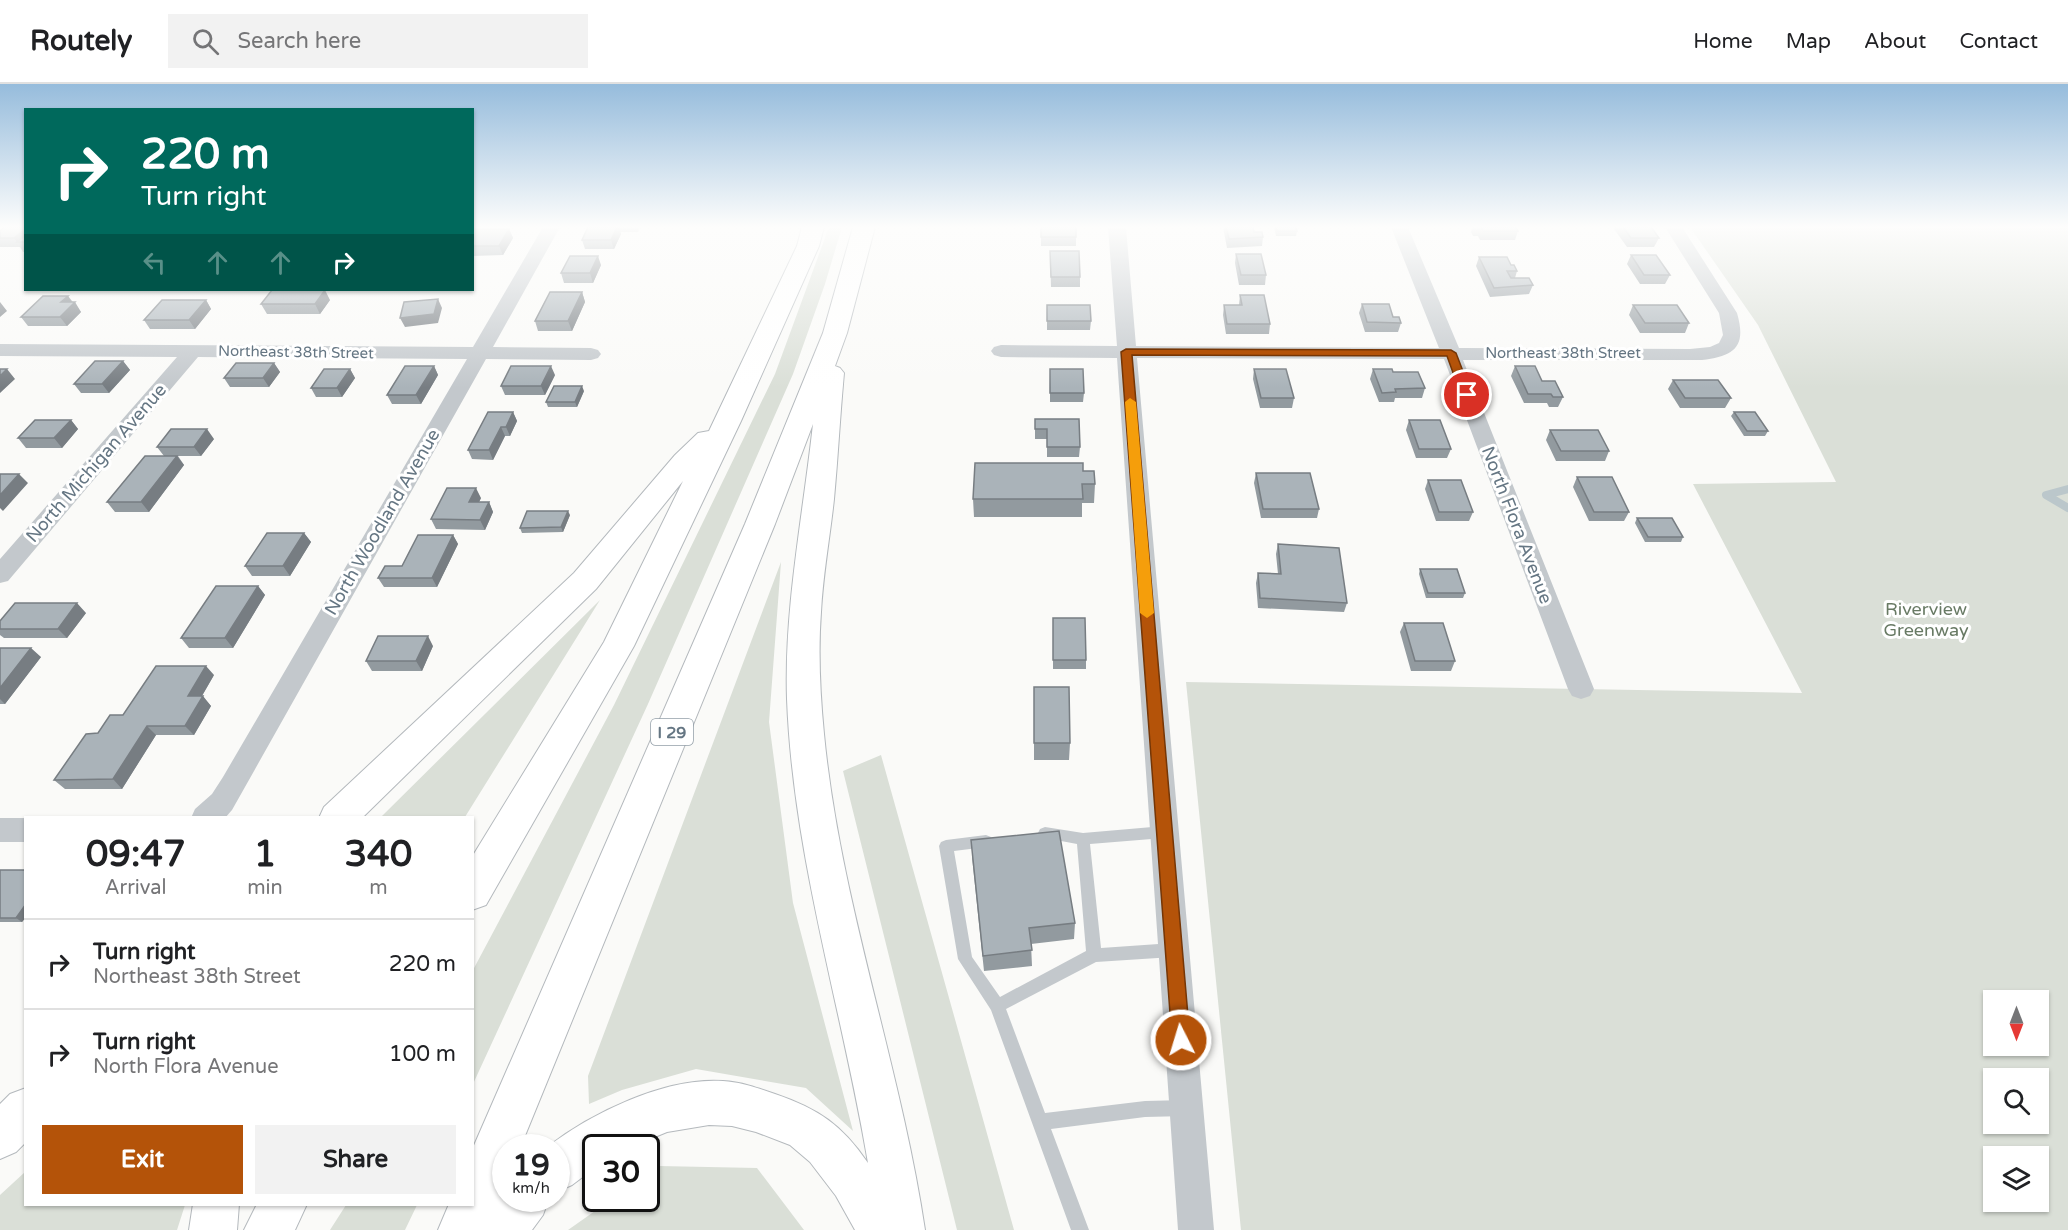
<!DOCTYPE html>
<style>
body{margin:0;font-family:"Varela Round",sans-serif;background:#f2f2f2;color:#202124;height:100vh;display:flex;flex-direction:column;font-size:22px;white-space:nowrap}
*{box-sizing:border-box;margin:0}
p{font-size:20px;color:#757577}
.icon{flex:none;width:33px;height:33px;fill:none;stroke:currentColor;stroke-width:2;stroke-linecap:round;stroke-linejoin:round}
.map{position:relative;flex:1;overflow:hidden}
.details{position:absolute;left:24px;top:732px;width:450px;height:390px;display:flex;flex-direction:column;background:#fff;border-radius:0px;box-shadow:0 2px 4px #0004}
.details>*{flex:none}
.top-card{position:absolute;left:24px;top:24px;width:450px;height:183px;border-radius:0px;box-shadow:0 2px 4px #0004;background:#00695c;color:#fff;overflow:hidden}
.needle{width:39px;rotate:180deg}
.tools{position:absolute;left:1983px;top:906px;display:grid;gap:12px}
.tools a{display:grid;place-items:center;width:66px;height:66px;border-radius:0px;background:#fff;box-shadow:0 2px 4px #0004;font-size:30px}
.speed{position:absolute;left:492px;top:1050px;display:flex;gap:12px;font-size:30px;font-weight:700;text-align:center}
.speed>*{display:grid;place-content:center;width:78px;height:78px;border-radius:50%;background:#fff;box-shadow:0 2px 4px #0004;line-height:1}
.speed small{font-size:15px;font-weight:400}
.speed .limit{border:3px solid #111;border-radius:9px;background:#fff;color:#111}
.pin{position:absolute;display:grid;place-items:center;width:51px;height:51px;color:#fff;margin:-26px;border:3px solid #fff;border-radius:50%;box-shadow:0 2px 6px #0007}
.me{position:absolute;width:66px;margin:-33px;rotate:355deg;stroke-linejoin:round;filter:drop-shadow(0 0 4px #0008)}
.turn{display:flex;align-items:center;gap:21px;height:126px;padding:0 18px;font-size:27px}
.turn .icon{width:78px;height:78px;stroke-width:2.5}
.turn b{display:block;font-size:42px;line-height:51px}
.lanes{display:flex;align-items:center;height:57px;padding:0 18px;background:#0003;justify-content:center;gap:30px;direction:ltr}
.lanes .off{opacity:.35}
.eta{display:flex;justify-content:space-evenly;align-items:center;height:102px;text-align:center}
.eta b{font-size:36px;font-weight:800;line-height:42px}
.cta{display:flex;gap:12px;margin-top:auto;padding:12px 18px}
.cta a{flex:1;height:69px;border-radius:0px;background:#b45309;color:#fff;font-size:24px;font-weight:800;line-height:69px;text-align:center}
.cta a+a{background:#f2f2f2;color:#202124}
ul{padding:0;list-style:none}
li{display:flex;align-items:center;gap:18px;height:90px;padding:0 18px;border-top:2px solid #e0e0e0}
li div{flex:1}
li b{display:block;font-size:22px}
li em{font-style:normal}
header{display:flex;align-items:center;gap:36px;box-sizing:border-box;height:84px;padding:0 30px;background:#fff;border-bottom:2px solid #e0e0e0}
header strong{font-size:28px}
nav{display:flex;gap:33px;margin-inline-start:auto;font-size:21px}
.search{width:420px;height:54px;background:#f2f2f2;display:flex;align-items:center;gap:15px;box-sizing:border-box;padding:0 21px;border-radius:0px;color:#757577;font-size:22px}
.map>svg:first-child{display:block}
.green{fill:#dadfd7;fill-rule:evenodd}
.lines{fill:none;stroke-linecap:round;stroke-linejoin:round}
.stream{stroke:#bbc7cb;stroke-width:8}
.highway-casing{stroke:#b4b9bd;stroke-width:2}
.lane{fill:#c3c8cc;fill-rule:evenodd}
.street{fill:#c3c8cc;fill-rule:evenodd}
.highway{fill:#fff;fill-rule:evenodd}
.wall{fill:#929a9f}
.shaded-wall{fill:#777d82}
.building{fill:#aab3b9;stroke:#777d82;stroke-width:1.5}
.route{fill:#b45309;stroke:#753606;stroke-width:1.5}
.slow{fill:#f59e0b}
.labels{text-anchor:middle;stroke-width:6;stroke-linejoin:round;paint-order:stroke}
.far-street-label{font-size:15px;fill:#657683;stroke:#fff}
.shield{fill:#fff;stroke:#939fa8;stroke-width:1.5}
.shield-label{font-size:16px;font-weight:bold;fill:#657683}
.street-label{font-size:18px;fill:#657683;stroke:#fff}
.park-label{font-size:18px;fill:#687a64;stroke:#fff}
</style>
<header>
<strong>Routely</strong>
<div class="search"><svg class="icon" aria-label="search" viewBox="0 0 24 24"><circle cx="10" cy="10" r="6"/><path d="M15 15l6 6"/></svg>Search here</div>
<nav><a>Home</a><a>Map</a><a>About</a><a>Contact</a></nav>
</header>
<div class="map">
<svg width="2068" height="1146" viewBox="0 0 2068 1146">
<rect width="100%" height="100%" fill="#fafaf8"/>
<path class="green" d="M829 143H842L825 200 793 290 648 620 473 1000V886L614 621 775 290Z
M1690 143H2068V1146H1241L1186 598 1802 609 1693 400 1836 398 1758 241ZM1994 916H2038V962H1994ZM1994 994H2038V1040H1994ZM1994 1072H2038V1118H1994Z
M781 478 769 638 793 819 853 1047 806 1004 696 985 622 1006 589 1020 588 992Z
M600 516 465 733H381Z
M881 671 1014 1146H957L843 687Z
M659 1082 757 1084 804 1146H568L612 1115 646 1114 647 1091Z
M25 1088 26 1120 185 1121 177 1146H0V1111Z
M346 1121V1120L417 1121 405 1146H330Z"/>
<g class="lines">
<path class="stream" d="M2068 405 2046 411 2068 424"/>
<g class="highway-casing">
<path id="highway" d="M802 143H824L819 162 741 337 634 562 486 821 472 826V773L604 558 683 397 596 505 362 734H319L324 723 574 489 675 371 698 349 709 347 797 162Z
M853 143H875L847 249 835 282 840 284 844 289C840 331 838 373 834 415 830 453 823 490 821 528 818 568 820 609 824 650 840 818 900 979 925 1146H855L836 1112 810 1078 790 1061 756 1048 732 1042 709 1041 667 1048 628 1064H596V1083L572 1101 556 1108V1064H546C591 1029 665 993 723 997 741 998 758 1004 775 1010 819 1025 842 1041 868 1079 842 924 793 773 787 615 784 523 803 432 813 340L775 440 520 1064H506V1098L501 1109 506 1103V1114H549L543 1131 532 1146H438L449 1120H472V1066L745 440 823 249Z
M26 1004V1058L16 1068 0 1075V1020L10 1010Z
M193 1120H239L237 1146H189Z
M257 1120H307L295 1146H244Z"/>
</g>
<path class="lane" d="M1164 742 1169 744 1171 748 1169 752 1164 754 1090 760 1101 864 1173 859 1178 861 1180 866 1178 871 1173 873 1096 878 1006 925 1045 1029 1145 1017 1186 1016 1192 1018 1194 1024 1192 1030 1186 1032 1145 1033 1051 1045 1089 1146H1071L991 926 958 875 939 762 941 758 946 756 986 751 991 753 993 757 991 761 986 763 954 767 972 873 1000 913 1086 867 1077 760 1040 753 1038 749 1040 745 1045 743 1083 749Z"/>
<path class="street" d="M543 143H560L493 263 591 264 598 266 601 270 598 274 591 276 486 275 232 726 225 734H191L195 725 212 710 223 693 467 275 198 273 8 497 0 499V475L177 273 0 272V260L473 263Z
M1108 143H1126L1136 262 1439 264 1391 143H1408L1459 264 1690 265 1710 263 1719 259 1723 251 1719 229 1665 143H1682L1737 229C1747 263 1734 272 1702 276H1463L1594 605 1590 612 1581 615 1572 612 1568 605 1444 275 1137 274 1214 1146H1178L1117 274 1001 273 994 271 991 267 994 263 1001 261 1117 262Z
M0 734H26V758H0Z"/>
<use href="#highway" class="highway"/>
</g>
<path class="wall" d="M26 143V168H23L20 163H0V147Z
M588 143H640L638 148H620L621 150 614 165H585L582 156Z
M1041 143 1076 153V162H1041Z
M1223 143H1253L1254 148 1263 153 1262 162 1227 164Z
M1274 143H1296L1297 147 1296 152H1276Z
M1472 143H1516L1518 147 1515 156H1480L1478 152H1473L1471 148Z
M1615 143H1651L1659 154 1654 163H1627L1614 145Z
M472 145H509L513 154 503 171 472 172Z
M1050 167 1080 193V203H1051Z
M1236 170 1266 191 1265 201H1239L1235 179Z
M1631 171 1670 191 1665 200H1640L1627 180Z
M1479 173 1511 181 1517 187 1515 194 1533 201 1529 210 1490 213 1476 182Z
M601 181 593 199H564L561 189Z
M582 208 585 218 572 247H538L535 237Z
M1240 211 1270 240 1269 250H1226L1223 231 1224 221H1239Z
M68 212 81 228 67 242H28L21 233Z
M206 216 211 225 195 245H150L144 236Z
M330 216 320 230H267L261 220Z
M1362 220 1393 233 1401 239 1398 248H1365L1359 229Z
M1047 221 1091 237 1090 246H1047Z
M1633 221 1689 239 1685 249H1640L1629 231Z
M123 277 130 286 109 309H81L74 300Z
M274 279 280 288 269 303H230L224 294Z
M434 282 438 291 421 320H392L387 311Z
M1515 282 1542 297 1563 313 1558 323H1549L1547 319H1524L1511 292Z
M350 285 355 294 342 313H316L311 304Z
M1050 285 1084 309 1083 318H1050Z
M1254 285 1294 314 1292 324H1260L1253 295Z
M1373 285 1393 288 1425 304 1422 314H1395L1394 318H1379L1370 295Z
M555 291 545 311H505L501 302Z
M1673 296 1731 314 1725 324H1680L1668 305Z
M584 307 577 323H548L546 318Z
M513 328 517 337 510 352H505L493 376 472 375 468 366Z
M1734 328 1768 347 1765 352H1744L1731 332Z
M1035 335 1080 363 1079 373H1047V355H1035Z
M71 336 78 345 62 364H26L18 354Z
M1409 336 1451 365 1447 374H1416L1406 346Z
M1550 346 1609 367 1605 377H1556L1546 356Z
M214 355 201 372H178L184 381 149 428H115L107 418 164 372 157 363Z
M1083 387 1095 400 1094 419H1082V433H974L973 415Z
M1256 389 1319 425 1317 434H1261L1254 399Z
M1577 393 1629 428 1624 437H1589L1573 403Z
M1428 396 1473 428 1469 437H1436L1425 405Z
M481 414 479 418H489L493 428 485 446 436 445 431 435Z
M570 431 563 448 522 449 520 444Z
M1637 434 1683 453 1681 458H1645L1635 439Z
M304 449 311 458 290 492H252L245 482Z
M453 451 458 460 437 503H384L378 494 402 482Z
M1278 460 1347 519 1344 528 1258 524 1256 499 1258 489 1278 490 1276 470Z
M1420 485 1465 509 1463 514H1426L1419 490Z
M258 502 265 511 233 564H189L181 554Z
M86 529 67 554H4L0 551V537Z
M1053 534 1086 576V585H1053Z
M1404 539 1455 577 1451 587H1411L1400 548Z
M433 562 422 587H372L366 577Z
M0 564 41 573 5 620H0Z
M214 591 202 612 211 622 194 651H156L122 705H65L54 696 98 649 123 631Z
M1034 603 1070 659 1069 676H1034Z
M972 773 1075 839 1074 855 1031 860 1032 882 984 887Z
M0 786H26V833L22 838H0Z"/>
<path class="shaded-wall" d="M617 143H619L621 150 614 165 611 156Z
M26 144V158H17L14 154Z
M509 145 513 154 503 171 499 162Z
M598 172 601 181 593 199 590 189Z
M325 206 330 216 320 230 315 220Z
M582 208 585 218 572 247 568 237Z
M68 212 73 220 75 218 81 228 67 242 60 233 61 218Z
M438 215 442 224 438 239 405 243 400 234Z
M206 216 211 225 195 245 189 236Z
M0 218 7 227 0 233Z
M123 277 130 286 109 309 102 300Z
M274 279 280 288 269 303 263 294Z
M434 282 438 291 421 320 416 311Z
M551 282 555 291 545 311 541 302Z
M7 285 15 295 0 309V292Z
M350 285 355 294 342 313 337 304Z
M582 302 584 307 577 323 575 318Z
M513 328 517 337 510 352 506 343Z
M71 336 78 345 62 364 54 354Z
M501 343 505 352 493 376 489 366Z
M207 345 214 355 201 372 194 363Z
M177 372 184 381 149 428 141 418Z
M19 390 28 399 3 427 0 424V411Z
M476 404 481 414 474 428 469 418Z
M489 418 493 428 485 446 480 436Z
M568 427 570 431 563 448 561 443Z
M304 449 311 458 290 492 283 482Z
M453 451 458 460 437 503 432 494Z
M258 502 265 511 233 564 225 554Z
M77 519 86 529 67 554 58 545Z
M428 552 433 562 422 587 416 577Z
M31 564 41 573 5 620 0 615V604Z
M206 582 214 591 196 622 188 612Z
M203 612 211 622 194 651 185 642Z
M147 642 156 651 122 705 113 695Z
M26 820V833L22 838 16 834Z"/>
<path class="building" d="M4 143H26V144L14 154H0V147Z
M588 143H617L611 156H582Z
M1041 143H1076V153H1041Z
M1226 143H1253L1254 148H1262L1263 153 1229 155Z
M1276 143H1296L1297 147H1277Z
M1481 143H1516L1518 147H1483Z
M1623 143H1651L1659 154H1631Z
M472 145H509L499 162H472Z
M26 151V158H17Z
M1050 167H1079L1080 193H1051Z
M1236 170H1261L1266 191H1241Z
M1631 171H1656L1670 191H1644Z
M570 172H598L590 189H561Z
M1479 173H1507L1511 181H1514L1517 187H1507L1511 194H1529L1533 201 1494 204Z
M272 206H325L315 220H261Z
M550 208H582L568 237H535Z
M1240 211H1264L1270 240H1227L1224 221H1242Z
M43 212H68L61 218H75L60 233H21Z
M438 215 434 230 400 234 404 218Z
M162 216H206L189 236H144Z
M1362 220H1389L1393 233H1399L1401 239 1367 238Z
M1047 221H1090L1091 237H1047Z
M1633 221H1677L1689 239H1645Z
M95 277H123L102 300H74Z
M236 279H274L263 294H224Z
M405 282H434L416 311H387Z
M511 282H551L541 302H501Z
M1515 282H1535L1542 297H1555L1563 313H1553L1551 310H1528Z
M0 285H7L0 292Z
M324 285H350L337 304H311Z
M1050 285H1083L1084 309H1050Z
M1254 285H1286L1294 314H1261Z
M1373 285H1392L1393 288H1418L1425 304 1395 305 1396 308 1382 309Z
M1673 296H1718L1731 314H1685Z
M554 302H582L575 318H546Z
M488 328H513L506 343H501L489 366H468Z
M1734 328H1755L1768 347H1747Z
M1035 335H1079L1080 363H1047V345H1035Z
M35 336H71L54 354H18Z
M1409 336H1440L1451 365H1419Z
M171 345H207L194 363H157Z
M1550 346H1598L1609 367H1561Z
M145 372H177L141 418H107Z
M975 379H1083V387H1094L1095 400H1082L1083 415H973Z
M1256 389H1310L1319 425H1263Z
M0 390H19L0 411Z
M1577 393H1612L1629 428H1594Z
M1428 396H1461L1473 428H1439Z
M447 404H476L469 418H489L480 436 431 435Z
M527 427H568L561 443 520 444Z
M1637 434H1672L1683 453H1648Z
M267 449H304L283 482H245Z
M418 451H453L432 494H378L385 482H402Z
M1278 460 1339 464 1347 519 1260 514 1258 489 1281 490Z
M1420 485H1457L1465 509H1428Z
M216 502H258L225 554H181Z
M15 519H77L58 545H0V537Z
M1053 534H1085L1086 576H1053Z
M1404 539H1443L1455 577H1415Z
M378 552H428L416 577H366Z
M0 564H31L0 604Z
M156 582H206L188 612H203L185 642H147L113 695 54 696 86 650 98 649 110 631H123Z
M1034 603H1069L1070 659H1034Z
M1059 747 1075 839 1029 844 1032 866 983 872 971 756Z
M0 786H26V820L16 834H0Z"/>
<linearGradient id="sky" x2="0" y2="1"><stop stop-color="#96bcdc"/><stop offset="0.47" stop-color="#fdfdfc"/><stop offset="1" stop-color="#fdfdfc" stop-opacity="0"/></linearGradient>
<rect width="2068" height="304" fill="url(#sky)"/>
<path class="route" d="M1126 265 1451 266 1456 269 1472 311 1467 314 1461 311 1447 272 1132 271 1190 956 1187 963 1181 965 1175 963 1172 956 1121 268Z"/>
<path class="slow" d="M1130 314 1136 318 1154 529 1147 534 1140 529 1125 318Z"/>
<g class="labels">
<g class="far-street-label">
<text transform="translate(296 268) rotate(1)" y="5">Northeast 38th Street</text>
<text x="1563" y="274">Northeast 38th Street</text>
</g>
<rect class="shield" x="651" y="635" width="42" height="26" rx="4.5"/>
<g class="shield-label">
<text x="672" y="654">I 29</text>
</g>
<g class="street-label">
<text transform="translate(96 379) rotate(-49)" y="6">North Michigan Avenue</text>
<text transform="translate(382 438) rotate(-60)" y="6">North Woodland Avenue</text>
<text transform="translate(1517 441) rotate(69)" y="6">North Flora Avenue</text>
</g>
<g class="park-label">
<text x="1926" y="531">Riverview<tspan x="1926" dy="21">Greenway</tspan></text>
</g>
</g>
</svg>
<div class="tools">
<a><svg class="needle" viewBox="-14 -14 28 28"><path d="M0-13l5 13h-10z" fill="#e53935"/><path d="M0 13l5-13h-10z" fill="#757577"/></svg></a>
<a><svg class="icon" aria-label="search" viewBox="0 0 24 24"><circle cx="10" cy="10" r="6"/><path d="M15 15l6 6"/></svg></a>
<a><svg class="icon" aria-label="layers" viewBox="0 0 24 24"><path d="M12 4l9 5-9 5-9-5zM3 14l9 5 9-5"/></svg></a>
</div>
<div class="speed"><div>19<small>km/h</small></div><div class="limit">30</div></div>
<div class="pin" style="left:1467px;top:311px;background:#d93025"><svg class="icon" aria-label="arrive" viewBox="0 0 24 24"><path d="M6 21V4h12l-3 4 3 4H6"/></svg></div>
<svg class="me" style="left:1181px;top:956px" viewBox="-20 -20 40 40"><circle r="17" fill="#b45309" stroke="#fff" stroke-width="3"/><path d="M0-11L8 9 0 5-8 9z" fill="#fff"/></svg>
<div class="top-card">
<div class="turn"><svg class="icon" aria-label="right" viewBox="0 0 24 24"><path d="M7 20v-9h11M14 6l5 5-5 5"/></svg><div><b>220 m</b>Turn right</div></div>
<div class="lanes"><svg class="icon off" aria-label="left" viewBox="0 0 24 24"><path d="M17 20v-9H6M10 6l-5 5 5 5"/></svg><svg class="icon off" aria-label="ahead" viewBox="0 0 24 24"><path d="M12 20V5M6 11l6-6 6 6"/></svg><svg class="icon off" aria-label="ahead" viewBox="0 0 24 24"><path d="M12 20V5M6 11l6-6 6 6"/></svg><svg class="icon" aria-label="right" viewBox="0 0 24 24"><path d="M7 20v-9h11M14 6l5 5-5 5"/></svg></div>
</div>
<section class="details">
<div class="eta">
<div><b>09:47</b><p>Arrival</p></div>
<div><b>1</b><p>min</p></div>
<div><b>340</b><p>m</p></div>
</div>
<ul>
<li><svg class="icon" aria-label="right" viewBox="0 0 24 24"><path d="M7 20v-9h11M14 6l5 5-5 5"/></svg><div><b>Turn right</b><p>Northeast 38th Street</p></div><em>220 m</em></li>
<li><svg class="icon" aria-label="right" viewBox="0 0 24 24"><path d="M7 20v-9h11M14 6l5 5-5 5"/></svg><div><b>Turn right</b><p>North Flora Avenue</p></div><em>100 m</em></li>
</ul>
<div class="cta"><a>Exit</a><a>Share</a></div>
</section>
</div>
